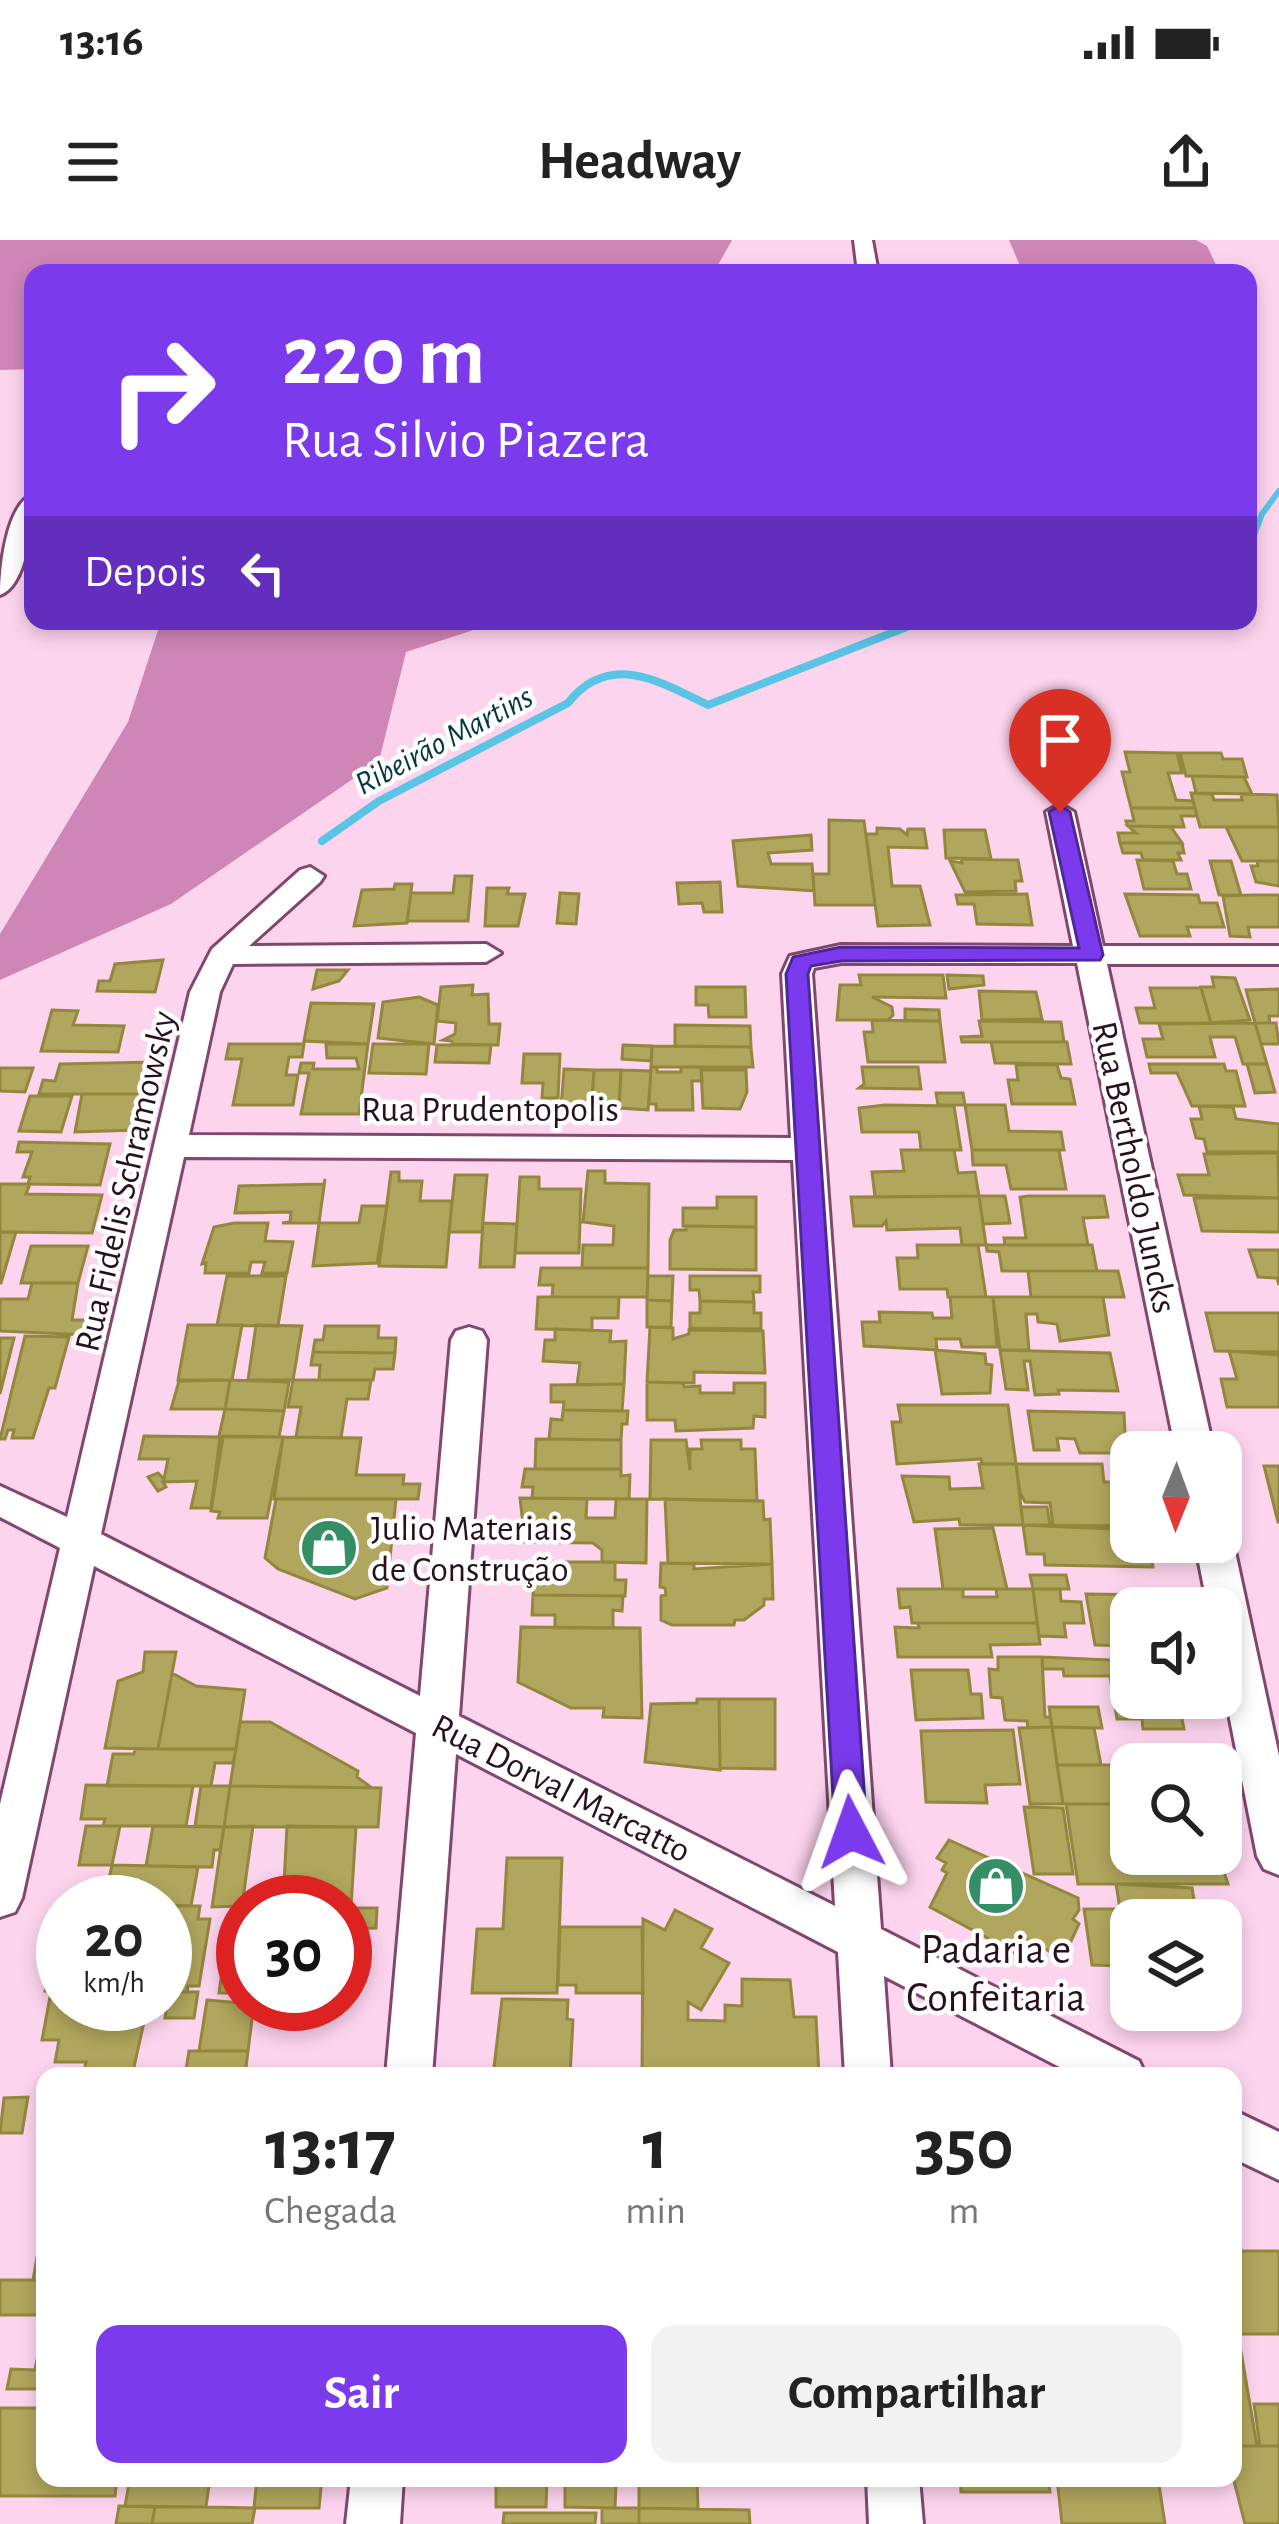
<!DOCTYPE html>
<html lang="pt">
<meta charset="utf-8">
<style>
body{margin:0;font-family:"Alegreya Sans",sans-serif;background:#f2f2f2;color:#222;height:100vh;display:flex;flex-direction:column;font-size:45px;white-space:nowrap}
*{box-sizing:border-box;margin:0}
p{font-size:39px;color:#767676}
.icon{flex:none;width:66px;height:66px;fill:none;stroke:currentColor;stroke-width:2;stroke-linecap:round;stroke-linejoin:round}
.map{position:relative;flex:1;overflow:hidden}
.sheet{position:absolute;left:36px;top:1827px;width:1206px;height:420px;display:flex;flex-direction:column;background:#fff;border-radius:24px;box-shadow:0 6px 18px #0003}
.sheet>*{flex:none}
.guide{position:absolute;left:24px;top:24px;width:1233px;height:366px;border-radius:24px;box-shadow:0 6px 18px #0003;background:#7c3aed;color:#fff;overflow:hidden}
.needle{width:78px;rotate:181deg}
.fabs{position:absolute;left:1110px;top:1191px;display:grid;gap:24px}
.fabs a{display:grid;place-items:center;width:132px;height:132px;border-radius:24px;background:#fff;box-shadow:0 6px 18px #0003;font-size:60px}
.speed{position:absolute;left:36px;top:1635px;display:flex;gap:24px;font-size:60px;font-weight:700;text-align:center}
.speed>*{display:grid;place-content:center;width:156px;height:156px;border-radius:50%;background:#fff;box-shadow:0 6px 18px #0003;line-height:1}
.speed small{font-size:30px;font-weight:400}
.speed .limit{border:18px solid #d22;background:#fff;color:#111}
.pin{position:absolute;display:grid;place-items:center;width:102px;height:102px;color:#fff;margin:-123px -51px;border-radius:50% 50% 50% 0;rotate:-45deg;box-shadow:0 0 12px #0007}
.pin .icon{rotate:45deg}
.me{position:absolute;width:132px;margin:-66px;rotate:356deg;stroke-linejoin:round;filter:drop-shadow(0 0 9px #0008)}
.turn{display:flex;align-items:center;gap:42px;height:252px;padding:0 60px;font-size:54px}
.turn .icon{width:156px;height:156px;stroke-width:2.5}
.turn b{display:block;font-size:84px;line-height:102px}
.then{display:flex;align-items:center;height:114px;padding:0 60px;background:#0003;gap:24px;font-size:45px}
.eta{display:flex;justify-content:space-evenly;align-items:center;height:204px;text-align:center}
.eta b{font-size:72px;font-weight:600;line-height:84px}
.button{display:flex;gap:24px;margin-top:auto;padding:24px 60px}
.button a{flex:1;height:138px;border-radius:24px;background:#7c3aed;color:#fff;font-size:48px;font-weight:600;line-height:138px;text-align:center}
.button a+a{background:#f2f2f2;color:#222}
.status{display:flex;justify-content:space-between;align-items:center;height:84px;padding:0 60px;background:#fff;direction:ltr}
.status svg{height:33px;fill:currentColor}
header{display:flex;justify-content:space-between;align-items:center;height:156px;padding:0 60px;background:#fff;font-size:54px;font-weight:600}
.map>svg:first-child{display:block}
.forest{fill:#ce86b6}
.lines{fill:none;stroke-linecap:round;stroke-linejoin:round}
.stream-far1{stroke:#5ac4e4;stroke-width:6}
.stream{stroke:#5ac4e4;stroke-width:8}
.building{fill:#b1a65d;stroke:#93873e;stroke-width:3}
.street-casing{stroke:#81476e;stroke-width:6}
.street{fill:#fff;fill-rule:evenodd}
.route{fill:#7c3aed;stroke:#51269a;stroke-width:3}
.labels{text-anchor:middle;stroke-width:9;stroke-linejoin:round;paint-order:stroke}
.far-water-label{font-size:33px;font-style:italic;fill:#033744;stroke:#fff}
.street-label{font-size:36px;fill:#281020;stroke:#fff}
.poi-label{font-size:36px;fill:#281020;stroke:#fff;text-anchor:start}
.near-poi-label{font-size:42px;fill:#281020;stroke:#fff}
</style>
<div class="status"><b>13:16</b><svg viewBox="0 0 49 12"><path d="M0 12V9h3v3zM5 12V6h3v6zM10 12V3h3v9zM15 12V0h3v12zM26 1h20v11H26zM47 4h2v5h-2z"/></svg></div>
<header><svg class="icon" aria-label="menu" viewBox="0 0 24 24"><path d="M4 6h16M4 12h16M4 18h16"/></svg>Headway<svg class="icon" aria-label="share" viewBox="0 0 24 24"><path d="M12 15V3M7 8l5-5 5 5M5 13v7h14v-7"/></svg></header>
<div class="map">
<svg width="1279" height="2284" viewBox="0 0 1279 2284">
<rect width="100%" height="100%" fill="#fdd4ee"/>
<path class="forest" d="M0 0H732L718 25 704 33H33V129L0 130Z
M1009 0H1196L1207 6 1220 33H1023Z
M161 381H501L406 412 379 521 171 664 0 740V694L128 482Z"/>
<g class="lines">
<path class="stream-far1" d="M1248 311 1262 274 1279 251"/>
<path class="stream" d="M322 601 379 561 568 463C609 411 659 441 708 465L922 381"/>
</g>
<path class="building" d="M1125 512 1177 513 1182 533H1168L1176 560 1193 561 1195 568H1131L1122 532H1130Z
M1180 513H1221L1223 519H1242L1247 537 1186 536Z
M1192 536 1244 537 1252 554 1196 553Z
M1191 553 1212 554 1214 560H1242L1241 554 1277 555 1279 587H1200Z
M1131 568H1195L1197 576H1181L1184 587 1128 586 1126 581H1134Z
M829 580 864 581 875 665H815L813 634H829Z
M1128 586 1171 587 1182 603H1120L1118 593H1136Z
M1226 587H1279V621H1242Z
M877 588 900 589 907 595 908 589H924L927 608 888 607 892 646H920L930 685 878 686 866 594H877Z
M944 590H985L991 619 946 618Z
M811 595 812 610 768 613 771 624H812L814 651 738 646 733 601Z
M1120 603H1182L1184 613H1178L1181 620H1143L1141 613H1123Z
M961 619 1018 620 1022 641H1015L1016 651 965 652 950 621 962 623Z
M1137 620 1173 621 1177 634H1187L1191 649H1144Z
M1210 621H1231L1241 655H1219Z
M1257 621H1279V646L1256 642 1251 626H1258Z
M455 636H472L468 681H407L411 653H453Z
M720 642 722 672H704L702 663 679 664 677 643Z
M395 644H412L407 683 354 686 362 650 394 649Z
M487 648H509L507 654H525L518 686H485Z
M560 653 579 654 576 684 557 683Z
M1027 654 1032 685 977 684 974 664H958L956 655Z
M1125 654 1198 655 1200 663H1217L1224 687H1187L1190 696H1140Z
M1253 655H1279V687H1248L1250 697 1230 696 1223 656Z
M163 720 155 752 97 751 99 741H110L115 724Z
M317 730H348L339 741 313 749Z
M859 735H943L946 758 872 757 892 767 893 775 888 780H837L840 745H861Z
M947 735 983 736 984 745 949 749Z
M1212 737 1235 738 1250 780 1211 783 1201 747H1214Z
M473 745 472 755 488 754 489 784H500L498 805 452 804V801L443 800 455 794 456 783 437 781 441 747Z
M696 747H745L746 777H709L708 765H696Z
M1150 748H1201L1211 783H1140L1136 768H1155Z
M1279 749V776H1269L1270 783H1255L1246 750Z
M979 751 1036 752 1042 779 982 780Z
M419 757 438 765 434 804 378 798 383 762Z
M311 763 374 764 368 804 304 801Z
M905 769 939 770 940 781H905Z
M52 770 78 771 73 785 124 786 118 812 41 811Z
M872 780 940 781 945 822H868L864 792H873Z
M979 781 1061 782 1064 802H962L961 797 982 796Z
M1255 783 1267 824H1243L1235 797H1210L1215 817H1147L1143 799H1163L1159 784Z
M1255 783H1276L1279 804H1261Z
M675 785 750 786 751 807 675 806Z
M991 802H1067L1071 824 995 823Z
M229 804H304L302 817H289L286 835H298L293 865H233L242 819H226Z
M326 804H368L359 874H301L309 833H299L301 823H314L313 829H359L356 818H327Z
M373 804H429L426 834 369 833Z
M437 805H491L489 823 435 822Z
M623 805 652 806 651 821 622 819Z
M652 806 751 807 753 827H651Z
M524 814H560L558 858H542L543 843H522Z
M156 822 148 854H39L43 840 55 841 60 824Z
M1149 824H1224L1226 831H1236L1245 866H1192L1177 833H1151Z
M1247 824H1267L1275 852 1255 853Z
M1016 825H1057L1061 838 1070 839 1075 864H1012L1008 840H1018Z
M651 827H657V832H681V827H701L702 841H692L693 870H656V864H649Z
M862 827H918L921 849 859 848 864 844Z
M0 828H33L25 852 0 851Z
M564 829 594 830 591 869 561 868Z
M594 830H621L619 869 592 867Z
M621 830 651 831 648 870 619 868Z
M701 830H746L747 852 740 869 703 868Z
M936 853H963L965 865H938Z
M82 854H148L139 890 75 892Z
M30 856H72L61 892 19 891Z
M885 865 954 866 961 910H921L919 892H862L859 868Z
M965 865H1005L1009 891 1061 892 1064 910H972Z
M1199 866 1233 867 1236 879 1279 884V912H1207L1204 899 1196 898 1191 879H1202Z
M19 902 110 904 100 945 28 944 30 937H23L32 912H17Z
M901 910H954L958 933 975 932 979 956 875 957 872 932 904 931Z
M972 910H1059L1066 949H1011L1006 925H973Z
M1278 913 1279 958 1184 955 1178 935H1209L1204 914Z
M588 931H605V943L649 944 648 1028H582L583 1005H613L614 986 583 982Z
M391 932H399V941H422L420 961H452L446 1027 379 1026Z
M455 935H487L482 992H449Z
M520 937H539V949H581L579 1013H515Z
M325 939 319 983H282L290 982 291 972 235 973 239 946 324 944Z
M0 944H30L26 954 102 955 92 993 0 992Z
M979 956H1005L1010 983 983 984Z
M979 956 986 1005H962L960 988 887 990 886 981 882 986H854L851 957Z
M1029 956H1104L1108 977 1083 978 1088 1005H1005L1004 998H1026L1020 957Z
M717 957H756V987L683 986V968H717Z
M1194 958H1279V992L1202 991Z
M362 966H387L377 1023 313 1026 319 983H359Z
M234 983H268L265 1001 293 1002 287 1033H262L265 1022H251L249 1033H205L206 1023 202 1024 214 987Z
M483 983 517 984 514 1027H480Z
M686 986 756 987V1030L670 1029V1000L674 990H686Z
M0 992H16L1 1043H0Z
M917 1005H978L986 1057H948L947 1049H900L897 1018H918Z
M986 1005H1092L1097 1031H1002L999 1012 987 1011Z
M31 1006H88L78 1043H21Z
M1249 1010H1279V1045L1277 1038 1258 1037Z
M541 1028H648L647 1057H552L553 1045H539Z
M1028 1031H1118L1124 1057H1031Z
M227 1036H286L278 1086 217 1085Z
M648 1036H673L672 1061 647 1060Z
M690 1036H760V1052H753L754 1062 700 1061 699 1050H690Z
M32 1043H78L72 1080H91L87 1095 0 1091V1059H28Z
M538 1057H619L618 1078H592V1090L536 1089Z
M950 1057H993L997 1107H962L960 1099H936L937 1110 864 1106 862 1082H880L879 1072 932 1073 933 1078H952Z
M993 1057H1103L1109 1095 1060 1101 1057 1084 1038 1082 1037 1074H1026L1029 1110H1000Z
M647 1060 672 1061 671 1087H647Z
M700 1061 754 1062V1073H761V1089L690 1088V1073H700Z
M1206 1073H1279V1112L1215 1111Z
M188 1085H242L232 1140H178Z
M256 1085 302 1086 293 1140H248Z
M325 1086H379L378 1098H396L395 1113 313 1112 315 1100H323Z
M650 1087 673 1088V1099L689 1094V1090L763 1091 765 1133 694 1132V1143L647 1142Z
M555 1089 611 1091 610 1102 626 1101 624 1144 577 1145 580 1123 543 1121 545 1100H555Z
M25 1096 69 1097 55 1148H49L33 1198H12L14 1190H8L5 1199H0Z
M0 1098H14L0 1154Z
M935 1110 985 1114 986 1124 992 1125 990 1153 942 1154Z
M1000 1110 1110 1113 1118 1151 1058 1150 1059 1154 1035 1155 1030 1121H1024L1028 1150 1006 1149Z
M1229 1111 1279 1115V1167H1227L1221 1139H1237Z
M313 1112 395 1113 393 1129H375L373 1140H319L320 1125H311Z
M230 1140 225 1169H171L179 1141Z
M230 1140 289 1142 284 1171 225 1169Z
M293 1140H371L368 1159H347L341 1198 296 1197 301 1167H288Z
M647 1142 683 1143 684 1147 700 1146V1153H734V1143H765V1177L754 1176 753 1188 676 1191 675 1180H647Z
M624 1144 622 1171 563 1170 564 1162H551V1145Z
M898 1165H1008L1016 1224H982L981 1219 897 1224 892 1182H901Z
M225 1169 284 1171 279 1197 219 1196Z
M563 1170 628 1171 627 1184H622L621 1200 549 1199 551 1179 562 1180Z
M1028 1171 1124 1173 1126 1213H1080L1075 1199 1057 1198 1059 1210H1034Z
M144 1196 220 1197 211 1268H191L197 1241 163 1242 166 1247 158 1251 148 1237 158 1233 164 1239 168 1219H139Z
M223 1197H283L267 1278H218L220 1272 211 1271Z
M283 1197 361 1198 356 1235H404L403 1244H420L418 1259H274Z
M536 1199 621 1200V1229H535Z
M651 1200H686L690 1230V1209H702L701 1200H741V1209H755L757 1261 650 1259Z
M979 1224H1016L1023 1285H960L959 1279 914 1282 902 1236 949 1237 950 1249 983 1248Z
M1016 1224H1102L1104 1242H1119L1126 1286 1053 1285 1050 1263 1025 1262 1020 1253Z
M1264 1226H1279V1282H1278Z
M525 1229H621V1236L630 1235 629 1259 532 1258 533 1247H522Z
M520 1258 587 1259 586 1278H615L616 1259H647L646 1323 602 1322V1310L593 1303 525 1302Z
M276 1259H396L387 1348 355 1359 278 1329 265 1318Z
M665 1259 763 1261 764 1280 770 1279 772 1324 668 1323Z
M1021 1267H1047L1050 1285H1023Z
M1023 1285 1131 1290V1302H1149L1153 1327 1045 1325 1044 1314H1027Z
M993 1288 1007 1349H943L935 1289Z
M557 1322H615V1340H626L625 1356 533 1355 534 1337H557Z
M661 1323 694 1324V1329L772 1324 773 1359H764V1365L744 1380H735L734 1385H672L661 1380V1356L666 1355 665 1348 660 1347Z
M1030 1335H1066L1069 1349H1033Z
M898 1349H963V1357H997L996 1349H1033L1037 1383H912L910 1367 900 1368Z
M1033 1349H1060L1061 1361 1081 1362 1084 1383H1064L1066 1397 1039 1396Z
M1086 1354 1157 1355 1159 1368H1131V1406L1095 1405Z
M533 1355 623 1356 622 1371 613 1370V1388H555V1375H532Z
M918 1383H1037L1040 1404 990 1405 992 1417H898L895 1387 919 1388Z
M521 1387 640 1388 642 1478 603 1477 604 1468H571L518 1442Z
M145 1412H176L158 1509 105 1508 118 1441 143 1432Z
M998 1417H1042L1045 1477H1050L1052 1487 1028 1488 1027 1481 1005 1480 1002 1458 991 1457 989 1429 998 1430Z
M1042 1417 1131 1421V1458H1178L1184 1489H1143L1142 1479H1117L1110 1436H1064L1063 1429H1043Z
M911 1430H968L971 1454H981L983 1478 916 1480Z
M172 1433 196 1446 245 1450 236 1509H158Z
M697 1459H719L720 1530 645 1522 651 1464 697 1463Z
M719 1459H775V1529L720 1528Z
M1049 1467H1098L1102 1488 1052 1487Z
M240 1482H270L358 1531 357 1537 372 1548 230 1546Z
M1052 1487 1063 1564H1030L1019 1488Z
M1052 1487 1094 1488 1101 1525H1057Z
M1013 1490 1020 1544 985 1545 987 1563 926 1562 921 1491Z
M135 1509H236L233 1523H215L211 1546H107L113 1514H134Z
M1057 1525H1126L1131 1564H1063Z
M86 1545 193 1546 186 1586H103L105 1579H81Z
M201 1546H230L224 1587 195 1586Z
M230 1546 381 1548 378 1587H224Z
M1066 1564H1131V1614H1218L1228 1644H1078Z
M1024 1567 1063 1568 1073 1634H1034Z
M86 1586H120L112 1625H79Z
M153 1586 224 1587 220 1610H214L212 1627 146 1626Z
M253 1586 242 1666 212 1667 224 1587Z
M287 1586 356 1587 351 1667 345 1668V1662H283Z
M949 1600 1078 1658 1079 1670 1073 1679 1079 1684 1067 1710 1059 1706 1055 1714 1020 1696 1013 1712 930 1667 947 1633 942 1630 946 1623 937 1618Z
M507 1618H562L557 1753H472L477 1689H503Z
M112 1625 198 1627 191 1666 104 1662Z
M1116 1644 1192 1648 1195 1665H1175L1177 1680H1131V1743H1126L1124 1726 1092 1725 1084 1669H1120Z
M165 1666H200L198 1679H210L199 1746H188L187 1752H165Z
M345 1668H377L376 1688 345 1689Z
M675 1670 712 1689 701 1708 729 1723 701 1770 688 1762V1780L725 1781V1765L742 1766V1739L790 1740 794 1777H816L819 1836 642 1835 643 1679 665 1690Z
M560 1687H642L643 1753H576V1745H558Z
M225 1709 243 1710V1753H219Z
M52 1722 63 1723V1751H45Z
M169 1752H198L194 1778H165Z
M50 1757H63V1764H148L132 1836H83L86 1822H55L59 1800H42Z
M502 1759 568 1760 567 1779 573 1780 570 1836H493Z
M207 1760 254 1764 248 1811H199Z
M189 1811H248L245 1836H185Z
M28 1857 22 1893H0L4 1858Z
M45 1972V2040H33Z
M1233 2011H1279V2094H1233Z
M0 2040H45V2075H0Z
M42 2094 45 2149H7L11 2129 35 2130Z
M1233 2094H1238L1257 2206H1233Z
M1254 2164H1279V2206H1260Z
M0 2168H45V2238H117L115 2256H0Z
M1233 2206H1279V2284H1245L1233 2237Z
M130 2238H210L206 2267 125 2266Z
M257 2238H322L319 2268H254Z
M496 2238H547L546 2267H496Z
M565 2238H639V2245L616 2244 615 2268 565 2267Z
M639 2238H808V2240H697L698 2269 639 2268Z
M960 2238H1048L1050 2252H961Z
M1057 2238H1158L1165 2284H1062Z
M119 2266 155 2267 152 2284H116Z
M155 2267H206L255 2268 252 2284H152Z
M602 2268H639V2284H602Z
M639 2268 749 2270 750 2284H639Z
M504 2273H596L595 2284H503Z"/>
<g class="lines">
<g class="street-casing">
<path id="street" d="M854 0H872L878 33H858Z
M33 254C33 280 27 346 0 355 0 329 6 265 33 254Z
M1060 564 1074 572 1103 706H1279V724H1107L1214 1212H1176L1077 723H841L814 728 812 734 881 1689 1139 1821 1146 1836H1077L884 1736 891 1836H845L838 1712 456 1514 432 1836H386L416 1493 94 1326 22 1658 15 1672 0 1677V1564L60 1308 0 1277V1246L67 1277 190 752 212 709 300 630 310 627 324 636 320 642 249 706 486 704 501 713 486 722 233 724 220 752 189 895 791 898 782 734 790 716 841 705 1073 706 1046 572ZM184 917 793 920 835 1666 459 1476 487 1100 482 1091 469 1087 456 1091 451 1100 420 1456 101 1294Z
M1221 1289 1233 1302 1279 1516V1635L1264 1629 1257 1616 1221 1433V1368H1208L1195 1302H1221Z
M1233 1870 1279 1892V1940L1233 1918Z
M351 2238H403L400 2284H346Z
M867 2238H919L923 2284H869Z"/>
</g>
<use href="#street" class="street"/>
</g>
<path class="route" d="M1060 565 1070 572 1103 715 1100 720 841 721 811 726 808 734 867 1592 863 1602 851 1606 840 1602 835 1592 786 734 793 717 841 707 1079 708 1049 572Z"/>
<defs>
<g id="shop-disc" transform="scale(3)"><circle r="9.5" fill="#348f66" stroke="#fff"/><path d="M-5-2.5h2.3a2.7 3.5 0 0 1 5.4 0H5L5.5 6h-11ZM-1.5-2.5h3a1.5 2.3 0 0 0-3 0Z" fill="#fff"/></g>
</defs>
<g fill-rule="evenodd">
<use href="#shop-disc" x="329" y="1308"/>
<use href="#shop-disc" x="996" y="1646"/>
</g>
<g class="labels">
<g class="far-water-label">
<text transform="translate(443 499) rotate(-28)" y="12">Ribeirão Martins</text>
</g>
<g class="street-label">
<text x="490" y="881">Rua Prudentopolis</text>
<text transform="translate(1136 927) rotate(78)" y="13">Rua Bertholdo Juncks</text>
<text transform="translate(124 941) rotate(-77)" y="13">Rua Fidelis Schramowsky</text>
<text transform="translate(562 1547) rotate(27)" y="13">Rua Dorval Marcatto</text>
</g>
<g class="poi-label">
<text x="371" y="1300">Julio Materiais<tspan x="371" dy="41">de Construção</tspan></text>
</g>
<g class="near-poi-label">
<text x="996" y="1723">Padaria e<tspan x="996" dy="48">Confeitaria</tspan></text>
</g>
</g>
</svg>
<div class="fabs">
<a><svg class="needle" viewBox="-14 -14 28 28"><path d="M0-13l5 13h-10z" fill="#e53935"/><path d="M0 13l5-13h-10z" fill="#767676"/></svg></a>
<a><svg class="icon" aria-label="sound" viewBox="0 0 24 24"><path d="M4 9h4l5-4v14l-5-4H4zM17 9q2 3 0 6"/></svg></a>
<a><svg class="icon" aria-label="search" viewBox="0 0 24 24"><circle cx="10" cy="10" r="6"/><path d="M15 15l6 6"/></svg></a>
<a><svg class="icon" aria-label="layers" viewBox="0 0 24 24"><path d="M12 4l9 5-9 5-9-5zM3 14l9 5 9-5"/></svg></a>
</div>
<div class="speed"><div>20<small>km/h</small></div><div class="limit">30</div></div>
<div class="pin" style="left:1060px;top:572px;background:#d93025"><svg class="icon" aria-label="arrive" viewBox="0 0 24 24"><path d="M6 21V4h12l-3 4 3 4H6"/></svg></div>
<svg class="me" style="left:851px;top:1592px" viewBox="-20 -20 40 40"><path d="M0-17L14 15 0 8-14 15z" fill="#7c3aed" stroke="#fff" stroke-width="4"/></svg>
<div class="guide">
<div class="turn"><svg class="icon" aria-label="right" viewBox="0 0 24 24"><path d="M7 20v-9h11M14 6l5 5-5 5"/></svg><div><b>220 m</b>Rua Silvio Piazera</div></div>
<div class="then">Depois<svg class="icon" aria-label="left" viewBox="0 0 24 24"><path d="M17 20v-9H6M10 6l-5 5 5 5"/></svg></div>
</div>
<section class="sheet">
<div class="eta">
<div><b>13:17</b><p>Chegada</p></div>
<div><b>1</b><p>min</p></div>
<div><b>350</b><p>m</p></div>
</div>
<div class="button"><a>Sair</a><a>Compartilhar</a></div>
</section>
</div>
